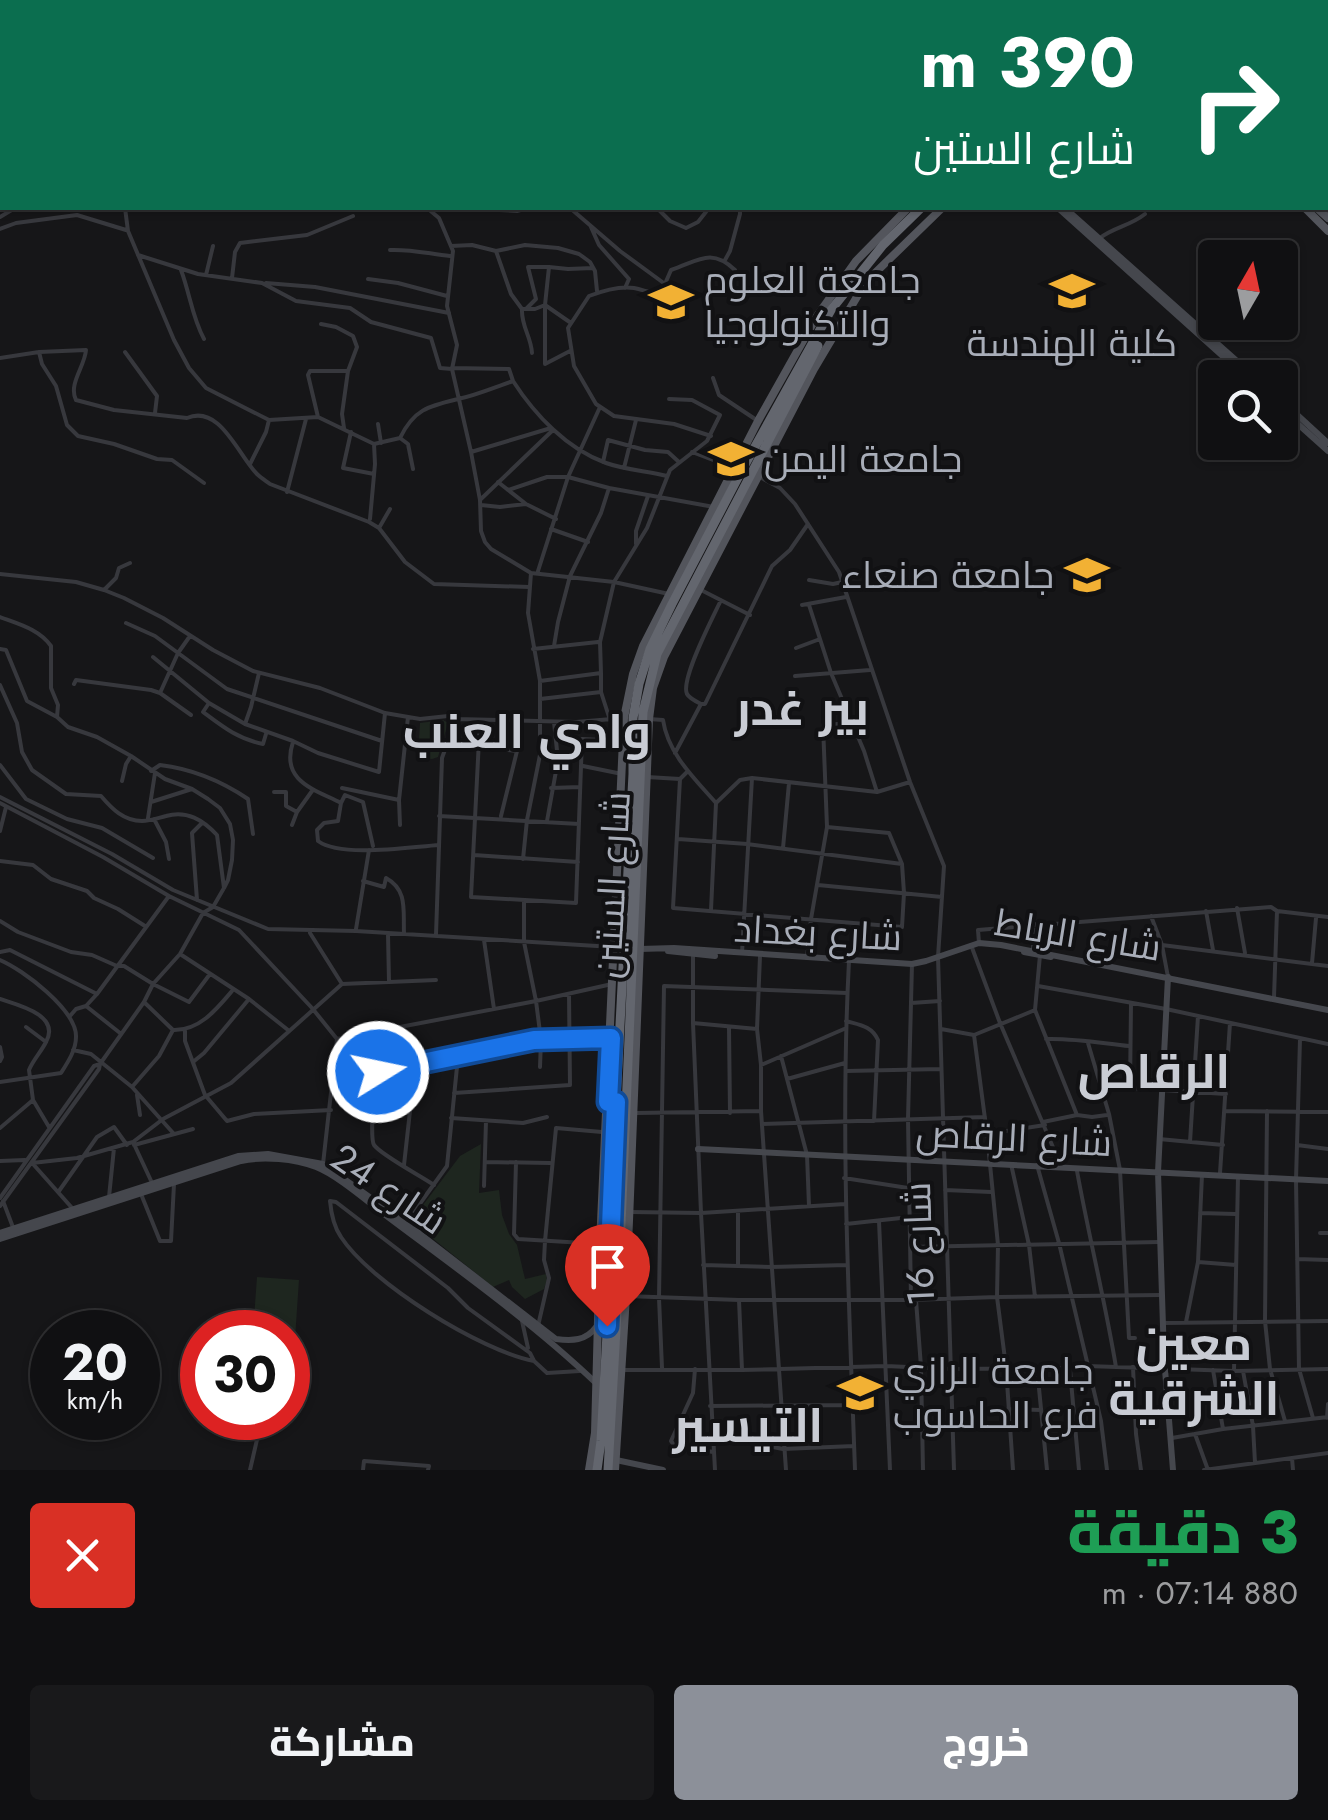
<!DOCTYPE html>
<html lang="ar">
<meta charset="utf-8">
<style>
body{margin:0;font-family:Jost,Cairo,sans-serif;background:#19191b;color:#f1f3f6;direction:rtl;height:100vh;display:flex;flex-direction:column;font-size:38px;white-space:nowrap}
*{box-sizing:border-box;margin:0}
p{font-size:32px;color:#9c9d9f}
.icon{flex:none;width:55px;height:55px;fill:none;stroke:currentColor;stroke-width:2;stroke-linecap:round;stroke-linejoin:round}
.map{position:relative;height:1470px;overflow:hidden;direction:ltr}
.sheet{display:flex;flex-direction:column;background:#101012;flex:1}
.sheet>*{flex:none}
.hud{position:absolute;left:0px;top:0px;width:1330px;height:210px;box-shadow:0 2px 8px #0004,0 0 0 2px #303032;direction:rtl;background:#0b6e4f;color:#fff;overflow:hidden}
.needle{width:65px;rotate:9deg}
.fabs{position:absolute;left:1198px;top:240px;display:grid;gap:20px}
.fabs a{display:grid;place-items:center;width:100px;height:100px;border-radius:10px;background:#101012;box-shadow:0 2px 8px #0004,0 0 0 2px #303032;font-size:50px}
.speed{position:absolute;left:30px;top:1310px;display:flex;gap:20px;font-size:50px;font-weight:700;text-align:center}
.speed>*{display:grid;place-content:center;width:130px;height:130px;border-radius:50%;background:#101012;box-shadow:0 2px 8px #0004,0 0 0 2px #303032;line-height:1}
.speed small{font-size:25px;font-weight:400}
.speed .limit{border:15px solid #d22;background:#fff;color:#111}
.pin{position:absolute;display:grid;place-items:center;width:85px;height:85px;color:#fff;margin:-102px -42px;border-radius:50% 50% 50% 0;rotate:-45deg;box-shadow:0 0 10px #0007}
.pin .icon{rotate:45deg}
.me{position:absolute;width:110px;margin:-55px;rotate:80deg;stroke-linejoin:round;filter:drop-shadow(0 0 8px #0008)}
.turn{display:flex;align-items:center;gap:35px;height:210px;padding:0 30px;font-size:45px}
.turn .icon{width:130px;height:130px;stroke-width:2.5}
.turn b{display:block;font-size:70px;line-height:85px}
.round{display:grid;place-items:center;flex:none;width:105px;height:105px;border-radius:10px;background:#19191b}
.summary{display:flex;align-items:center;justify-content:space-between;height:170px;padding:0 30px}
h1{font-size:60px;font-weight:800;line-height:75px;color:#1e9e55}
.primary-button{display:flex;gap:20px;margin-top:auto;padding:20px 30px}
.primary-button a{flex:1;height:115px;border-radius:10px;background:#8c9099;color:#fff;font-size:40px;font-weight:800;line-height:115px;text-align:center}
.primary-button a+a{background:#19191b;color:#f1f3f6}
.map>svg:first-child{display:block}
.green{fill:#1e261f}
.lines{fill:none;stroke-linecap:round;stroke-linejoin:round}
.street{stroke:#37383d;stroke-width:4}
.secondary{stroke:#45474d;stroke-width:6}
.primary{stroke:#53555c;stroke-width:8}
.highway{stroke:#63666e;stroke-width:9}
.route-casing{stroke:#114b97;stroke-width:25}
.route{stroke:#1a73e8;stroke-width:18}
.labels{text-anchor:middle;stroke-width:8;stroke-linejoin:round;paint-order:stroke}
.poi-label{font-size:38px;fill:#a8adb8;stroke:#111113;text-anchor:start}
.street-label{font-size:38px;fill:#a8adb8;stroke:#111113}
.district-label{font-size:48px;font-weight:bold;fill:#c9ccd4;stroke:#111113}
</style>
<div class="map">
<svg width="1328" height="1470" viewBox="0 0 1328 1470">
<rect width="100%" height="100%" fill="#161618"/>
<path class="green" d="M443 720 448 723 438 757 432 759 418 758 420 723Z
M481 1144 479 1193 499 1190 502 1215 509 1234 517 1245 525 1279 546 1274 547 1280 544 1289 525 1299 512 1287 509 1280 493 1287 411 1221 460 1156Z
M257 1277 299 1280 294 1353 288 1352V1332H253Z"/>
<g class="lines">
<path class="street" d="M14 0 15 2
M40 0 41 2
M69 0 70 2
M140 0 141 2
M200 0 201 2
M239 0 242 2
M300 0 305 2
M399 0 400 2
M429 0V2
M567 0V2
M605 0 606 2
M735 0V2
M821 0 829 2
M78 2 91 1V2
M191 2 193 0
M278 2 279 0
M419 2 420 0
M758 2 770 0
M869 2 883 0
M0 32 2 36
M0 45 2 44
M0 67 2 66
M0 118H2
M0 138H2
M125 208 128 231 174 340 189 368 206 388 269 420 318 417 374 444 400 438C414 409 429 406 458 399 477 395 495 387 513 381 535 415 567 449 606 463 626 470 647 471 667 476
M427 208 439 218 453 251 447 306 457 345 452 369 471 452 480 500 481 531 485 542 491 549 531 573 614 582 669 594
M570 208 620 251 665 284
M657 208 670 221 686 228 698 222 709 208
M499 210 517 211 528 208
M0 217 15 208
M591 227 599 245 629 279 625 288
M0 229 16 223 77 215 126 230
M1100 238C1114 227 1130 226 1145 214
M451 246 472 245 496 251 525 245 558 248 579 254 590 262 595 271 597 291
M390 250C411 249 430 254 450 256
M496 251 511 294 522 309H526
M138 255 198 274 262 283 296 301 350 308 371 322 431 338 440 368 452 369
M725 260 730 251 740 214V208
M549 267H528L536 299 526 309H535L545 305V364L570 351
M181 270C190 294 192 317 204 339
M206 275 213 246
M232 278 235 252 240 243 307 235 353 216
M368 279 398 283 447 296
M266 283 315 287 449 313
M522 309C521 326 531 336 532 353
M571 323 545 305 549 267 568 269 593 268
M39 352 42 364 56 386 67 425 78 436 114 444 157 459 172 460 204 483
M125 352 157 396 155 413
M0 358 39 352 86 350C85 366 68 384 76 400L114 410 187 418C220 404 238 455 257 474 261 478 266 481 270 484L369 522 379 528 405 562 434 584 529 587
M452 368 509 369 513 381
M713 378 719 395 758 421
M318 417 308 375 310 371H348L357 347 353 336 336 327 321 324
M378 424 381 443
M344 428 342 414 348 371
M351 432 343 468 374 474
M711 436 674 424 614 416 596 404 574 366 568 328 589 296C602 291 621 286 634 288 645 290 650 294 661 293L671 270C698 261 711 247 735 270
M400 438 408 444 413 469
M471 452 551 428
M692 452 734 468
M603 462 608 440 645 450 668 452 679 462
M250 464 266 432 269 420
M624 468 636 420
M758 476 780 488 795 504 839 572 910 782 944 866 938 957 954 1470
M498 482 526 504 556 519
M508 490 547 477H568L609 488 714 507
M287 492 306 419
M481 499 553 430
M481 505 500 507 526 504
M370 519 375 464 374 444
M379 528 390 509
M551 529 588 542
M636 544V531L648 496
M538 571 568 477 600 407
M0 574 76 582 104 590 124 598 163 618 213 650 253 671 320 688 385 713 420 719 448 716 456 719 576 722 624 718
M809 580 833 584 842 582
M104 590 116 578 119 568 130 563
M701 590 750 615
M802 605 846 597
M809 605 831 673 864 751 877 792
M0 617C18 624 39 629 51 646V688L58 705 57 717
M126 623 155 636 227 689 382 741
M190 636 178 653 160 693 191 715
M554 646 558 622 570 576 601 513 609 488
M796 648 820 639
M0 649 6 650 27 701 57 717 68 727 97 737 131 756 165 779 192 789 208 799 220 808 230 824 233 840 232 860 228 880 224 888 213 907 203 913 180 954 153 984 144 1002 100 1064
M533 649 598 642
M153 657 209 703 245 724 293 741 318 753 379 772 385 713
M601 673V692L610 720
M795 676 870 670
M540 681 601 673 600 642 614 582 647 528 670 470 707 441 720 415 692 400 669 399
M74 684 76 680 151 690 160 693
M0 685 17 723 22 752 32 770 66 794 101 796C112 809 124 821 142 821 150 821 158 818 166 816 187 810 203 820 217 835L224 888
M540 699 601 692
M209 703 203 712C223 727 238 739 263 744L266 734
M701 704C697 702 689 698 687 694 680 680 713 617 721 600
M649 719 663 720C668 754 695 779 716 803
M480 720 471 897 576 903 582 739 621 741
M245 724 251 707 259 673
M293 742C280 781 314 789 341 803L338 821 324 823 317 830 318 841C341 858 409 847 439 845
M479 747 517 751 501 816
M675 753 701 704H705L772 566 790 550 808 524
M0 765 26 799 67 819 102 828 153 858
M583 766 622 774
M151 771 160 765C193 769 220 780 248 799L253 834
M647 777 680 779 688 771
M680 779 673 908 902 927 904 893 902 864 889 833 827 827
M122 781 126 764 131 756
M342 788 399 800
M551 788 580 787
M274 792H286V806L297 812 312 791
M0 797 112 854 173 890 268 929 356 931 613 947
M151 802 192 789
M0 803 103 857 169 896 239 930 312 1008 337 1039 323 1164
M341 803 345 795 363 802 373 846
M439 816 579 824
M148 818 155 773
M154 819 166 842 169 859
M547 821 558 760 554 722
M292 825 297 812
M400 825 399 800 408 717
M0 831 6 807
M678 839 747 844 902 864
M783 848 789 783
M474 855 578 862
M523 859 527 820 540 755V681L528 613 531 573
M0 861 33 865 51 879 87 891 94 898 118 909 145 926
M363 881 384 887 386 878C408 890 403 911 404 933
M818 885 942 897
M197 900 192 833 201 824
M524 900V942L536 1001 541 1040 540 1067
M1237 908 1245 953
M711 910 716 803 740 780 752 778 877 792 910 782
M1206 911 1213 950
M1277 911 1328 917
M1151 916 1162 945 1168 977
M0 921 18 932 71 952 92 955 117 966H124L153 984 189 1002 210 974
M356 929 369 850
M310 933 342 984
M388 934 389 982
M436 935 442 758 456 719
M484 940 494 1009
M979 943 978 930 1271 907 1277 911 1274 997
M971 945 1000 1023 1061 1166
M1162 945 1328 966
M1033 949 1035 924
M0 952 10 950 97 994 169 896
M742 953 752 778
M180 954 249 999 288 1030
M693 955V1023L701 1213 715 1470
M1040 955 1035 1010 1077 1115
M760 956 757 1029 761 1065V1111L786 1470
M807 958 811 919 827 827 823 725 853 723
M0 960C22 969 77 1010 76 1037 76 1050 68 1062 61 1073L0 1082
M849 961C840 1132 849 1299 855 1470
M1312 963 1316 918
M1038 986 1166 1009 1328 1044
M97 994 86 1006 120 1033
M0 999C18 1005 61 1015 46 1042 41 1052 33 1060 29 1070L33 1100
M144 1002 173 1030C199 1031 216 1010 232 991
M911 1003 940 1001
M1131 1004 1130 1088 1226 1094
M70 1016 76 1009 86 1006
M846 1021C860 1025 872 1026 878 1040L874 1121
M693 1023 757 1029
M26 1027 46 1042
M729 1028 730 1113
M941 1029 974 1035 1035 1010
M185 1031V1041L205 1095 227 1121 254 1114 331 1110
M379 1033C378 1051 368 1135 374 1145 381 1155 421 1176 434 1185
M974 1035 987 1134 998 1245 997 1297 1006 1367 1013 1470
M337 1039 536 1001 612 984
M1046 1039C1074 1038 1101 1043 1129 1046
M1300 1039 1296 1180 1299 1369 1313 1418
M1088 1043 1109 1114 1120 1170 1129 1338H1135
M0 1047 2 1057 0 1061
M73 1050 91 1054 132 1087 174 1134
M781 1056 807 1155 809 1206
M193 1062 204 1053 249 999
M761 1065 844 1029
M846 1071 941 1069
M377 1073 534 1040 606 1038
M787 1079 845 1063
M132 1087 159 1056 173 1030
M454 1093 570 1085 569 994
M137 1095 140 1115
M1225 1111 1328 1112
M1267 1111 1265 1321 1270 1369 1285 1421
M636 1113 761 1111
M451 1118 523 1123 547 1117
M1043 1122 1077 1115 1092 1117 1107 1115
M762 1124 985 1117
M0 1128 33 1100 49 1127
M987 1134 1045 1125
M1159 1139 1223 1145
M133 1142 163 1119 231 1083 342 984 436 980
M1190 1142 1198 1016
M134 1145 193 1129
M1297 1145 1328 1149
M0 1161 25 1160
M485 1162 550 1163
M516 1162 514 1234 518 1239 600 1244
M32 1163 77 1158 133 1142 153 1185
M33 1164 73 1209
M1011 1164 1029 1245 1035 1297
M404 1165 415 1066
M1037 1165 1059 1243 1101 1421 1107 1470
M1077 1171C1089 1237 1105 1301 1116 1367
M1220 1173 1230 1023
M844 1178 908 1188
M484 1186 486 1121
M945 1190 991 1192
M59 1191 97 1137 114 1127 127 1145
M141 1194 160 1241H171L174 1184
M109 1197 114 1148
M0 1198 94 1066 100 1064 99 1069 0 1206
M3 1201 14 1230
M738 1211V1266
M630 1212 701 1213 845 1204
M1200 1213 1235 1214
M879 1221 890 1470
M406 1223 447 1166 458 1057
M846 1224 910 1217
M1320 1233H1328
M911 1247 1159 1242
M1297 1259 1328 1260
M1198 1262 1236 1265
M703 1265 771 1267 847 1265
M626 1296 739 1300H911L997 1297 1161 1295
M911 1299 908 1119 912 964
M739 1300 742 1370
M916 1300 921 1367 923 1470
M522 1321 528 1348
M1186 1322 1198 1262 1202 1175
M1163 1323 1328 1321
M538 1326 549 1278 544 1260 545 1241 556 1128 602 1132
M534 1361C481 1351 371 1283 341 1237 334 1227 331 1212 330 1201L336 1202 448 1288 468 1308 530 1353 534 1361 547 1373 580 1371
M1133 1367 1136 1434 1141 1470
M662 1368 659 1298 664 986 847 993
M1037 1368 1047 1470
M695 1369 693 1393 671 1441 674 1445 713 1452
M624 1370H742L886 1366 951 1369 1070 1368 1087 1366 1234 1371 1328 1369
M1070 1370 1079 1470
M1213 1370 1223 1429
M1234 1371 1238 1177
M1243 1371 1253 1426 1255 1463
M710 1406 851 1405
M1008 1409 1041 1410
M1327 1418 1328 1404
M953 1423 1009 1426
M1195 1434 1208 1470
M712 1435 783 1449 854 1446
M1172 1438 1223 1429 1328 1417
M1292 1458 1293 1470
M250 1470 262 1418
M363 1470 364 1461 429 1466 428 1470
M1204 1470 1328 1453"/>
<path class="secondary" d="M1058 208 1247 378
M1065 208 1256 378
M1280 399 1328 443
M1280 408 1328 451
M640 949 674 948 912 964 926 961 979 943 1001 945 1328 1010
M668 951 715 956
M1024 952 1051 957
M1168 977 1158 1172 1164 1357 1173 1470
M698 1149 1328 1181
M0 1233 238 1156 268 1154 323 1164 406 1223 556 1339C572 1341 586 1341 596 1327
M0 1239 241 1161C264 1156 294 1159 316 1167 339 1176 371 1205 392 1220 460 1271 534 1324 596 1383
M616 1460 663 1470"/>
<path class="primary" d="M908 0 910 2
M919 0 922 2
M1052 0 1053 2
M1071 0 1072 2
M1305 208 1328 231
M1317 208 1328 218
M589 1470 595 1433 600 1244 624 718 633 674 643 646 758 421 817 316 856 261 908 208
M615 1470 626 1296 649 719 653 688 664 657 814 369 861 290 873 275 942 208"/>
<path class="highway" d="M1064 0V2
M597 1470 601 1441 609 1298 616 1102 633 774V718L639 684 650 649 672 604 742 470 831 310 883 245 921 208
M608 1470 618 1295 643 712 657 654 818 346"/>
</g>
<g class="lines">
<g class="route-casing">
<path id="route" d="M378 1072 534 1040 611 1038 608 1102H616L607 1326"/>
</g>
<use href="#route" class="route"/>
</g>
<defs>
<g id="university-bare" transform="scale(3.45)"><path d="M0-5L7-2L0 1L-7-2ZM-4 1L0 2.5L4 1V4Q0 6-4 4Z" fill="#f2b134" stroke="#111113" stroke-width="2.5" paint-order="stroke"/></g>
</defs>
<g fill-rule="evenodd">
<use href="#university-bare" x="1072" y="291"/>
<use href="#university-bare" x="671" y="302"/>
<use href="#university-bare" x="731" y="459"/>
<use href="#university-bare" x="1087" y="575"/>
<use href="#university-bare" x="860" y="1393"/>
</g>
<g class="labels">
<g class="poi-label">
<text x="704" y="293">جامعة العلوم<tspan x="704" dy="44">والتكنولوجيا</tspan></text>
<text x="1072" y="356" text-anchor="middle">كلية الهندسة</text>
<text x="764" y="472">جامعة اليمن</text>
<text x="1054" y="588" text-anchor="end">جامعة صنعاء</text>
<text x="893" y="1384">جامعة الرازي<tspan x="893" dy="44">فرع الحاسوب</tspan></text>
</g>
<g class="street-label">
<text transform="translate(612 885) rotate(-87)" y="13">شارع الستين</text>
<text transform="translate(818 933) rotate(3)" y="13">شارع بغداد</text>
<text transform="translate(1078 935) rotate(9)" y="13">شارع الرباط</text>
<text transform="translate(1014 1138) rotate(3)" y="13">شارع الرقاص</text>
<text transform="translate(389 1189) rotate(34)" y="13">شارع 24</text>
<text transform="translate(919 1244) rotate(-92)" y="13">شارع 16</text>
</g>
<g class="district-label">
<text x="802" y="725">بير غدر</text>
<text x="527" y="748">وادي العنب</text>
<text x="1154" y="1088">الرقاص</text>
<text x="1194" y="1360">معين<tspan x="1194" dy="55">الشرقية</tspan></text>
<text x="748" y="1442">التيسير</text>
</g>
</g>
</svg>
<div class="fabs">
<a><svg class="needle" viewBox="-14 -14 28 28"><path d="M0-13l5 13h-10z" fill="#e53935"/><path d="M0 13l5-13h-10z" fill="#9c9d9f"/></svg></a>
<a><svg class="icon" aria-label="search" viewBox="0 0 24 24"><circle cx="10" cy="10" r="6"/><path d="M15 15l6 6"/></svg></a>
</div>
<div class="speed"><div>20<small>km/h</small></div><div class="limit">30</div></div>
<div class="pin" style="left:607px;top:1326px;background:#d93025"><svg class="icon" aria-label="arrive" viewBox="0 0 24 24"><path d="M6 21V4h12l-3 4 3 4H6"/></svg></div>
<svg class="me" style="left:378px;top:1072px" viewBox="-20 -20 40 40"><circle r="17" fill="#1a73e8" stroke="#fff" stroke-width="3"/><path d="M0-11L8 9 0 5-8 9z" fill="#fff"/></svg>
<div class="hud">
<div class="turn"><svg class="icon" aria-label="right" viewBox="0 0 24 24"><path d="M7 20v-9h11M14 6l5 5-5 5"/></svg><div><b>390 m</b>شارع الستين</div></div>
</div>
</div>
<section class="sheet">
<div class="summary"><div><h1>3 دقيقة</h1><p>880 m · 07:14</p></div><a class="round" style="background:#d93025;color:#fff"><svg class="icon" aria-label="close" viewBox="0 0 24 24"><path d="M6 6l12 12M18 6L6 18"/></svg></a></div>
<div class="primary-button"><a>خروج</a><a>مشاركة</a></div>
</section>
